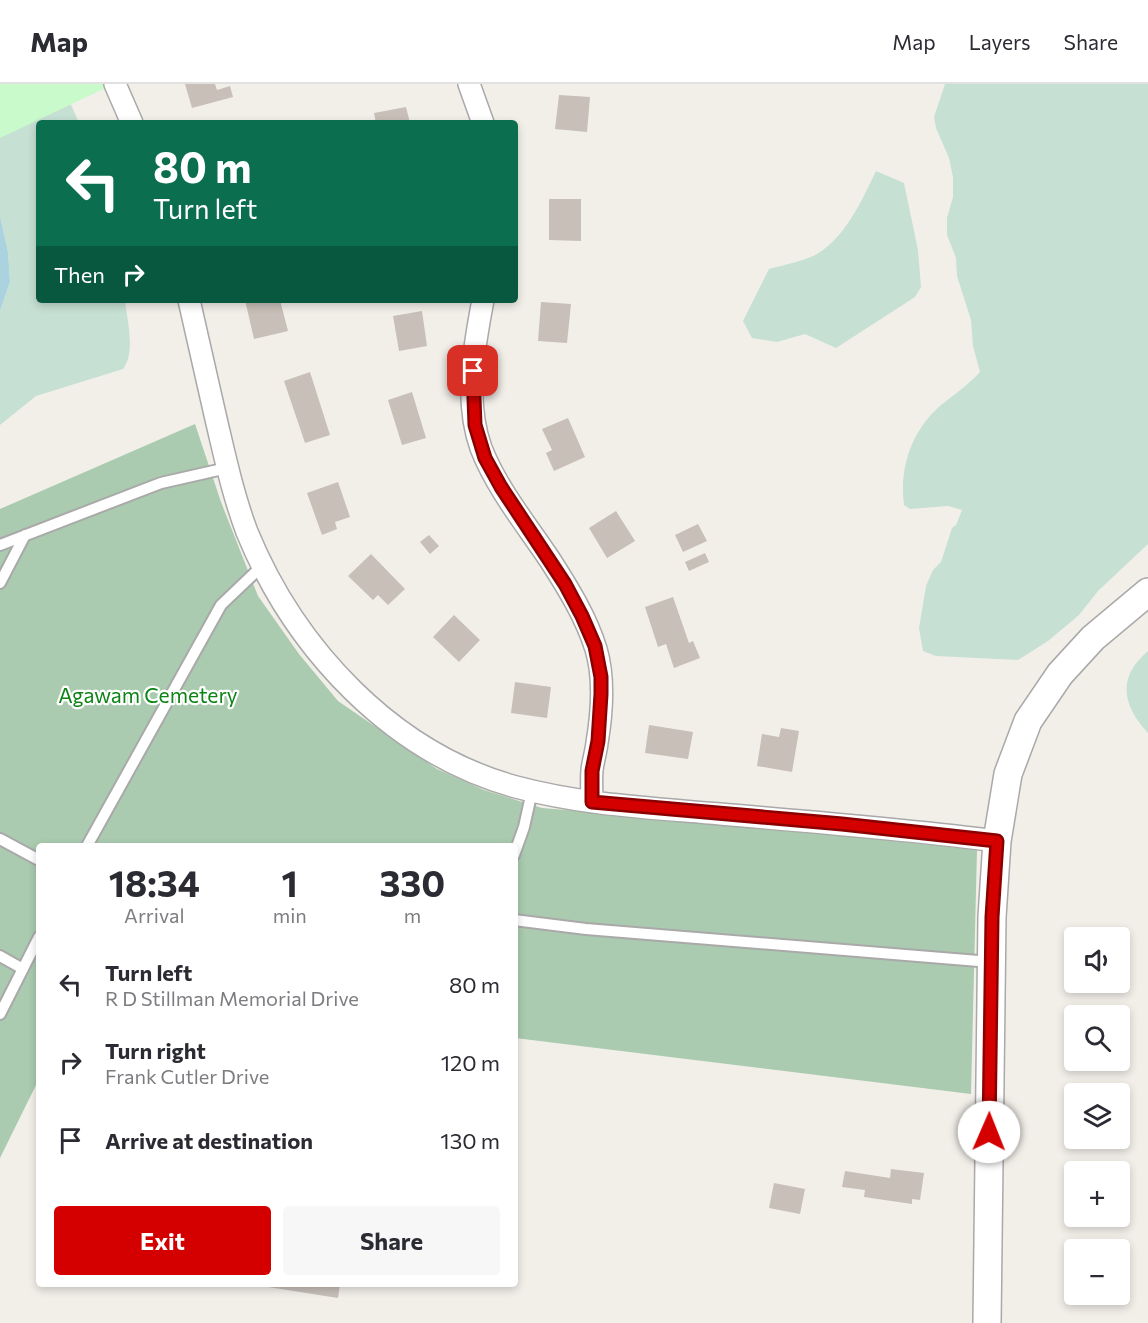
<!DOCTYPE html>
<meta charset="utf-8">
<style>
body{margin:0;font-family:Commissioner,sans-serif;background:#f7f7f7;color:#2b2b33;height:100vh;display:flex;flex-direction:column;font-size:22px;white-space:nowrap}
*{box-sizing:border-box;margin:0}
p{font-size:20px;color:#7c7c81}
.icon{flex:none;width:33px;height:33px;fill:none;stroke:currentColor;stroke-width:2;stroke-linecap:round;stroke-linejoin:round}
.map{position:relative;flex:1;overflow:hidden}
.details{position:absolute;left:36px;top:759px;width:482px;height:444px;display:flex;flex-direction:column;background:#fff;border-radius:6px;box-shadow:0 3px 9px #0003}
.details>*{flex:none}
.hud{position:absolute;left:36px;top:36px;width:482px;height:183px;border-radius:6px;box-shadow:0 3px 9px #0003;background:#0b6e4f;color:#fff;overflow:hidden}
.tools{position:absolute;left:1064px;top:843px;display:grid;gap:12px}
.tools a{display:grid;place-items:center;width:66px;height:66px;border-radius:6px;background:#fff;box-shadow:0 3px 9px #0003;font-size:30px}
.pin{position:absolute;display:grid;place-items:center;width:51px;height:51px;color:#fff;margin:-26px;border-radius:12px;box-shadow:0 3px 9px #0006}
.me{position:absolute;width:66px;margin:-33px;rotate:1deg;stroke-linejoin:round;filter:drop-shadow(0 0 4px #0008)}
.turn{display:flex;align-items:center;gap:21px;height:126px;padding:0 18px;font-size:27px}
.turn .icon{width:78px;height:78px;stroke-width:2.5}
.turn b{display:block;font-size:42px;line-height:51px}
.then{display:flex;align-items:center;height:57px;padding:0 18px;background:#0003;gap:12px;font-size:22px}
.eta{display:flex;justify-content:space-evenly;align-items:center;height:102px;text-align:center}
.eta b{font-size:36px;font-weight:700;line-height:42px}
.primary-button{display:flex;gap:12px;margin-top:auto;padding:12px 18px}
.primary-button a{flex:1;height:69px;border-radius:6px;background:#d40000;color:#fff;font-size:24px;font-weight:700;line-height:69px;text-align:center}
.primary-button a+a{background:#f7f7f7;color:#2b2b33}
ul{padding:0;list-style:none}
li{display:flex;align-items:center;gap:18px;height:78px;padding:0 18px}
li div{flex:1}
li b{display:block;font-size:22px}
li em{font-style:normal}
header{display:flex;align-items:center;gap:36px;box-sizing:border-box;height:84px;padding:0 30px;background:#fff;border-bottom:2px solid #e1e1e2}
header strong{font-size:28px}
nav{display:flex;gap:33px;margin-inline-start:auto;font-size:21px}
.map>svg:first-child{display:block}
.wetland{fill:#c6e0d4}
.cemetery{fill:#aacbaf}
.park{fill:#c8facc}
.water{fill:#aad3df}
.building{fill:#c7bfb8}
.lines{fill:none;stroke-linecap:round;stroke-linejoin:round}
.service-casing{stroke:#a9a9a9;stroke-width:14}
.minor-casing{stroke:#a9a9a9;stroke-width:24}
.tertiary-casing{stroke:#a9a9a9;stroke-width:30}
.service{stroke:#fff;stroke-width:10}
.minor{stroke:#fff;stroke-width:21}
.tertiary{stroke:#fff;stroke-width:27}
.route-casing{stroke:#8a0000;stroke-width:15}
.route{stroke:#d40000;stroke-width:10}
.labels{text-anchor:middle;stroke-width:4.5;stroke-linejoin:round;paint-order:stroke}
.park-label{font-size:21px;fill:#0c8416;stroke:#fff}
</style>
<header>
<strong>Map</strong>
<nav><a>Map</a><a>Layers</a><a>Share</a></nav>
</header>
<div class="map">
<svg width="1148" height="1239" viewBox="0 0 1148 1239">
<rect width="100%" height="100%" fill="#f2efe9"/>
<path class="wetland" d="M0 0 66 9 79 39H39V216H125C127 236 136 268 123 285L36 312 0 341V227L10 198 8 168 0 132Z
M945 0H1148V460L1098 507 1079 531 1048 557 1018 576 936 572 923 567 919 544 926 502 933 486 941 478 952 444 956 441 962 426 948 422 910 425 904 421C899 383 912 346 941 321 955 310 968 301 980 288L973 262 971 236 957 192 956 174 947 151V134L953 113V93L949 74 936 44 934 33Z
M876 87 904 99 918 166 921 203 915 213 836 264 805 250 777 258 752 254 743 237 769 185C783 181 800 178 813 172 844 157 862 116 876 87Z
M1148 567V649C1122 621 1117 593 1148 567Z"/>
<path class="cemetery" d="M195 340 221 418 258 512 299 570 338 617 437 685 484 706 542 724 762 742 977 766 971 1010 515 954 514 762H39V995L0 1074V425Z"/>
<path class="park" d="M0 0H114L0 54Z"/>
<path class="water" d="M0 132 8 168 10 198 0 227Z"/>
<path class="building" d="M185 0H215L217 6 230 2 233 13 192 24Z
M559 11 590 13 587 48 555 45Z
M406 23 410 39H376L374 29Z
M549 115H581V157L549 156Z
M245 216H280L288 247 254 255Z
M541 218 571 220 567 259 538 257Z
M422 227 427 262 399 267 393 232Z
M310 288 330 351 305 359 284 297Z
M412 308 426 354 402 361 388 316Z
M568 334 585 373 554 387 546 369 552 366 542 345Z
M338 398 350 433 335 438 337 445 322 451 307 409Z
M616 427 635 457 607 474 589 444Z
M698 440 707 457 683 468 675 451Z
M429 451 439 462 430 470 420 458Z
M705 469 709 478 689 487 685 478Z
M371 470 405 505 388 521 378 511 373 516 348 492Z
M673 513 689 559 693 557 700 574 674 584 666 560 658 563 645 523Z
M454 531 480 556 459 578 433 553Z
M515 598 551 603 547 634 511 629Z
M649 641 693 648 688 675 645 669Z
M781 644 799 647 792 688 757 682 762 650 779 653Z
M891 1085 924 1089 920 1116 912 1115V1120L864 1113 865 1106 842 1103 845 1087 890 1094Z
M774 1099 805 1105 800 1130 769 1124Z
M268 1200H340L338 1214 268 1203Z"/>
<g class="lines">
<g class="service-casing">
<path id="service" d="M0 461 161 399 227 384
M0 499 25 451
M0 755 39 776
M87 762 221 521 263 481
M514 771 524 743 532 707
M514 836 586 845 991 878
M0 872 23 885
M0 930 39 853"/>
</g>
<g class="minor-casing">
<path id="minor" d="M115 0 132 39
M469 0 483 39
M189 216C198 256 207 295 216 335 225 373 233 411 247 448 295 565 392 669 516 703 583 721 652 724 720 730 813 738 905 745 997 757
M483 216C474 263 464 317 481 364 497 405 526 440 550 476 568 504 586 533 596 565 605 595 602 629 597 659 596 668 593 677 592 686 591 697 592 708 592 718"/>
</g>
<g class="tertiary-casing">
<path id="tertiary" d="M987 1239 992 833 997 757 1008 690 1028 637 1060 590 1093 554 1148 508"/>
</g>
<use href="#service" class="service"/>
<use href="#minor" class="minor"/>
<use href="#tertiary" class="tertiary"/>
</g>
<g class="lines">
<g class="route-casing">
<path id="route" d="M473 287 475 341 485 374 501 403 565 500 582 532 595 562 601 593V610L598 657 592 687V718L842 740 997 757 992 833 989 1048"/>
</g>
<use href="#route" class="route"/>
</g>
<g class="labels">
<g class="park-label">
<text x="148" y="619">Agawam Cemetery</text>
</g>
</g>
</svg>
<div class="tools">
<a><svg class="icon" aria-label="sound" viewBox="0 0 24 24"><path d="M4 9h4l5-4v14l-5-4H4zM17 9q2 3 0 6"/></svg></a>
<a><svg class="icon" aria-label="search" viewBox="0 0 24 24"><circle cx="10" cy="10" r="6"/><path d="M15 15l6 6"/></svg></a>
<a><svg class="icon" aria-label="layers" viewBox="0 0 24 24"><path d="M12 4l9 5-9 5-9-5zM3 14l9 5 9-5"/></svg></a>
<a>+</a>
<a>−</a>
</div>
<div class="pin" style="left:473px;top:287px;background:#d93025"><svg class="icon" aria-label="arrive" viewBox="0 0 24 24"><path d="M6 21V4h12l-3 4 3 4H6"/></svg></div>
<svg class="me" style="left:989px;top:1048px" viewBox="-20 -20 40 40"><circle r="19" fill="#fff"/><path d="M0-13L10 11 0 6-10 11z" fill="#d40000"/></svg>
<div class="hud">
<div class="turn"><svg class="icon" aria-label="left" viewBox="0 0 24 24"><path d="M17 20v-9H6M10 6l-5 5 5 5"/></svg><div><b>80 m</b>Turn left</div></div>
<div class="then">Then<svg class="icon" aria-label="right" viewBox="0 0 24 24"><path d="M7 20v-9h11M14 6l5 5-5 5"/></svg></div>
</div>
<section class="details">
<div class="eta">
<div><b>18:34</b><p>Arrival</p></div>
<div><b>1</b><p>min</p></div>
<div><b>330</b><p>m</p></div>
</div>
<ul>
<li><svg class="icon" aria-label="left" viewBox="0 0 24 24"><path d="M17 20v-9H6M10 6l-5 5 5 5"/></svg><div><b>Turn left</b><p>R D Stillman Memorial Drive</p></div><em>80 m</em></li>
<li><svg class="icon" aria-label="right" viewBox="0 0 24 24"><path d="M7 20v-9h11M14 6l5 5-5 5"/></svg><div><b>Turn right</b><p>Frank Cutler Drive</p></div><em>120 m</em></li>
<li><svg class="icon" aria-label="arrive" viewBox="0 0 24 24"><path d="M6 21V4h12l-3 4 3 4H6"/></svg><div><b>Arrive at destination</b></div><em>130 m</em></li>
</ul>
<div class="primary-button"><a>Exit</a><a>Share</a></div>
</section>
</div>
